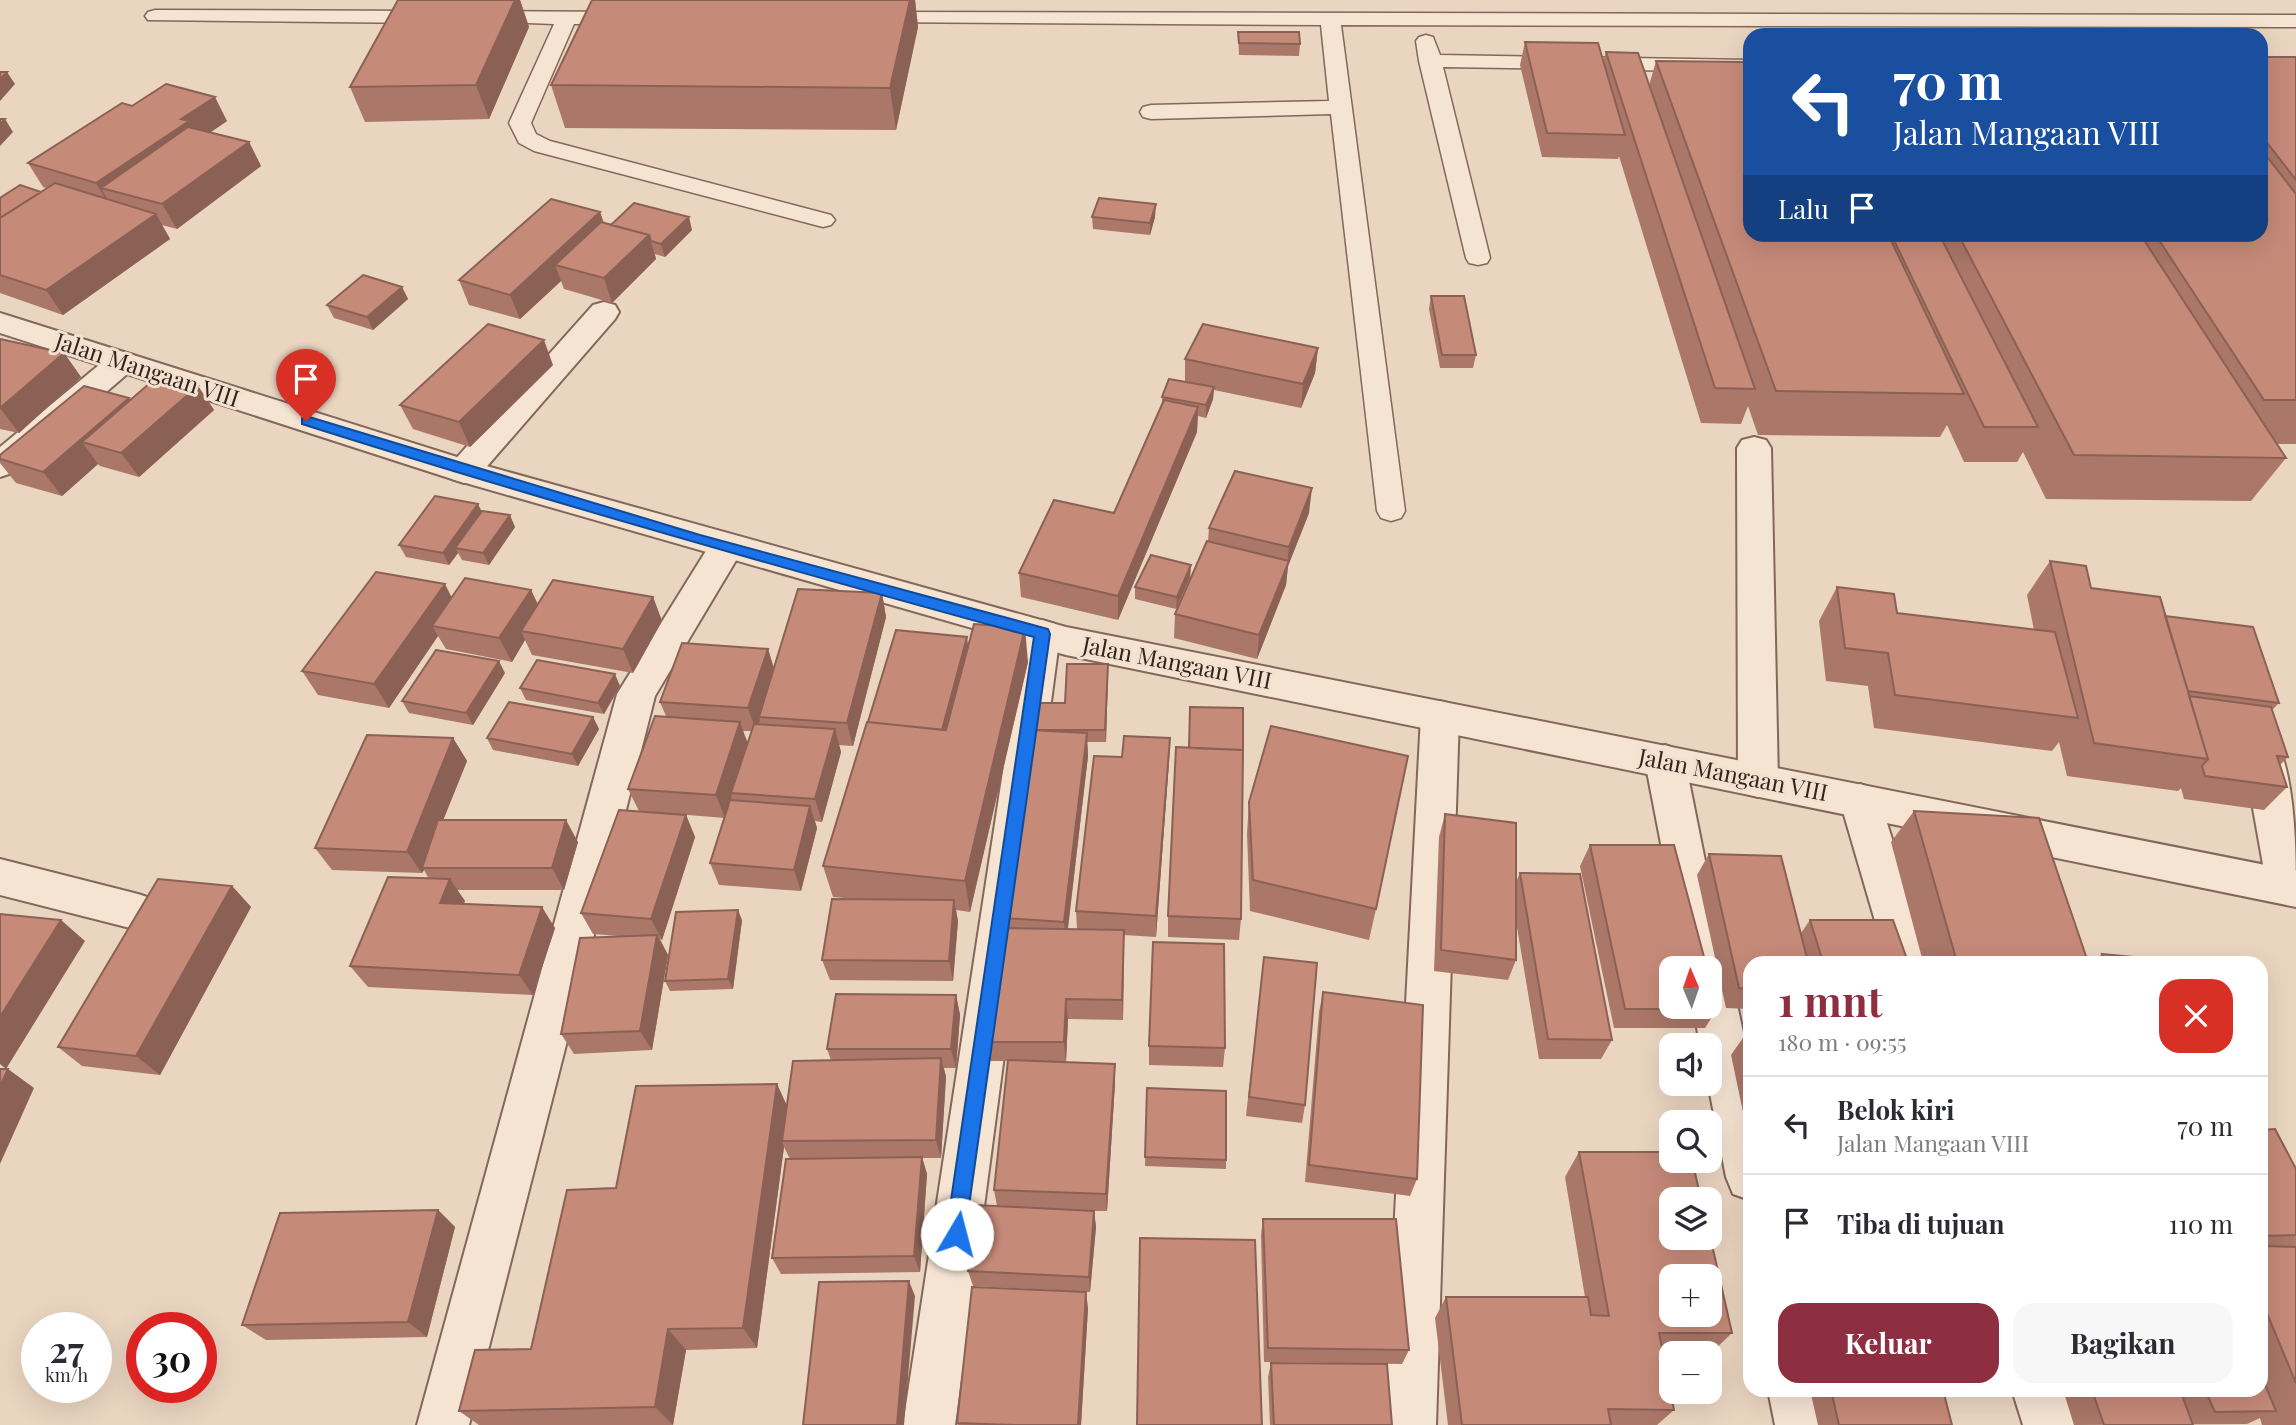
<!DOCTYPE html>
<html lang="id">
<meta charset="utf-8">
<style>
body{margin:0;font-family:"Playfair Display",serif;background:#f7f7f7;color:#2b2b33;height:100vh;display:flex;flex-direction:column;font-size:26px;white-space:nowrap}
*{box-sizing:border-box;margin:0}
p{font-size:23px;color:#7c7c81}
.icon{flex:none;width:38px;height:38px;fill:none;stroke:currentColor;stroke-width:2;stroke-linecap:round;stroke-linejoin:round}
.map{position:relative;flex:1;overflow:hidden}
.side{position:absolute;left:1743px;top:956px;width:525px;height:441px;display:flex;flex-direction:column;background:#fff;border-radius:21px;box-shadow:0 7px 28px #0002}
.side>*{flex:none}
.top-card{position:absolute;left:1743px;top:28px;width:525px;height:214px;border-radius:21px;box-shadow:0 7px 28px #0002;background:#1a4fa0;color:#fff;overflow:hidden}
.needle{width:46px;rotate:358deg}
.tools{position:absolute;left:1659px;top:956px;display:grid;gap:14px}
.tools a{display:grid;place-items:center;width:63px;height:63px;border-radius:14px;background:#fff;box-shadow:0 7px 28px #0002;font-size:35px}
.speed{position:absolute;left:21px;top:1312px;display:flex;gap:14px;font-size:35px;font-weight:700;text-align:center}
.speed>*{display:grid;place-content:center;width:91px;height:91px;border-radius:50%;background:#fff;box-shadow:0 7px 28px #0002;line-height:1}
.speed small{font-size:18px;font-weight:400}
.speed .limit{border:10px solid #d22;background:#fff;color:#111}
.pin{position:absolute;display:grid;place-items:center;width:60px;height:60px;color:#fff;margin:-72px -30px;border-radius:50% 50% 50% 0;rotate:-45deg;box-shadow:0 0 7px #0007}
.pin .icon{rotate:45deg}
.me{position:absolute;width:77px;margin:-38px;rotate:8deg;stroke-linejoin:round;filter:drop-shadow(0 0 5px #0008)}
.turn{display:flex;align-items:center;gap:24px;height:147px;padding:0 35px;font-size:32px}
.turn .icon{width:91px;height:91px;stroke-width:2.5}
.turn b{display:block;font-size:49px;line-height:60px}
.then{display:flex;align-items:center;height:66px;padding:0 35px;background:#0003;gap:14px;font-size:26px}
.round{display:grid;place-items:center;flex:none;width:74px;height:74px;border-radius:21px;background:#f7f7f7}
.headline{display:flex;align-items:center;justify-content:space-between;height:119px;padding:0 35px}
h1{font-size:42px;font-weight:700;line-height:52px;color:#8d2e41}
.cta{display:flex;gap:14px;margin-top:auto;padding:14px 35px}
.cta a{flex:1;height:80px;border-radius:21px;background:#8d2e41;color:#fff;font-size:28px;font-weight:700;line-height:80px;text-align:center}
.cta a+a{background:#f7f7f7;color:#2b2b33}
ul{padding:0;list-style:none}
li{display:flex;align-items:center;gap:21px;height:98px;padding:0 35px;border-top:2px solid #e1e1e2}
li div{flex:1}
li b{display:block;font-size:26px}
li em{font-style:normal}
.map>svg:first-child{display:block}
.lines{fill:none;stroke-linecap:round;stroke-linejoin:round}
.service-casing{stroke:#82675a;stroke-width:3}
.minor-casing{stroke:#82675a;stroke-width:4}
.tertiary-casing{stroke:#82675a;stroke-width:4}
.service{fill:#f6e4d3;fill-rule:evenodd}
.minor{fill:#f6e4d3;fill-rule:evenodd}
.tertiary{fill:#f6e4d3;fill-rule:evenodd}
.wall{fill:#aa7768;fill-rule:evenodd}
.shaded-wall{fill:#8b6155}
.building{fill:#c68a79;stroke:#8b6155;stroke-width:2;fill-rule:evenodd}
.route{fill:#1a73e8;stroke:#114b97;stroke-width:2}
.labels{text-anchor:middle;stroke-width:6;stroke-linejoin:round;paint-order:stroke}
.street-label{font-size:23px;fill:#33231d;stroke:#f2e1cf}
</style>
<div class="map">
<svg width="2296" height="1425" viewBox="0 0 2296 1425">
<rect width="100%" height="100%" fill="#ead5c0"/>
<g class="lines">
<g class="service-casing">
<path id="service" d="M155 10 429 11 436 13 439 17 436 21 429 23 148 20 145 16 148 12Z
M484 11 625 12 632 14 635 18 632 22 625 24H574L531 123 536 134 550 141 831 215 835 220 831 225 823 227 534 151 519 143 509 123 554 24 477 21 474 17 477 13Z
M876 12 2296 15V27L1341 25 1405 511 1401 518 1391 521 1381 518 1377 511 1331 114 1151 119 1143 117 1140 112 1143 107 1151 105 1329 101 1321 25 869 22 866 18 869 14Z
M1426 35 1433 37 1440 55 1750 60V72L1443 67 1490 258 1487 263 1478 265 1469 263 1466 258 1419 61 1416 41 1419 37Z"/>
</g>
<g class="minor-casing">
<path id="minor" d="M604 302 615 305 619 312 615 319 476 479 464 483 452 479 447 471 452 463 593 305Z
M122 352 133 355 138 362 133 369 12 473 0 477V447L111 355Z
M1754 437 1766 440 1771 448 1778 781 1772 793 1758 797 1744 793 1738 781 1737 448 1742 440Z
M726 534 738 538 744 547 655 696 469 1425H417L617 694 714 538Z
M1042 620 1055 624 1060 634 955 1425H903L1024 634 1029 624Z
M1440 701 1454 705 1459 716 1436 1425H1384L1421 716 1426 705Z
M2263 736 2277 741C2296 785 2296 853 2296 902L2288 905 2273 900 2267 887 2243 752 2249 741Z
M1665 745 1679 750 1685 761 1727 971 1732 981 1750 1065V1200L1733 1194 1726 1177 1708 1083 1710 1045H1700L1693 1006H1710V968H1685L1645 761 1651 750Z
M1860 784 1874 789 1880 801 1931 962H1887L1840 801 1846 789Z
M0 859 138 894 153 899 159 912 153 925 138 930 0 895Z
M1768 1390H1820L1827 1425H1775Z
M2012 1390H2064L2075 1425H2023Z"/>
</g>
<g class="tertiary-casing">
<path id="tertiary" d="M0 313 476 463 1066 627 2296 871V907L1066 655 452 479 0 333Z"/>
</g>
<use href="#service" class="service"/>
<use href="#minor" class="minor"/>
<use href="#tertiary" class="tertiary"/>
</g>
<path class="wall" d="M398 0H520L529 27 489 119 365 122 350 87Z
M592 0H915L918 27 896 130 565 128 551 85Z
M1238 32 1300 44 1299 56 1239 55Z
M1525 42 1603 62 1606 52 1649 86 1656 61 1750 234H2261V57H2296V444H2276L2286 458 2251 501 2046 499 2023 452 2017 462H1964L1947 425 1940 437 1758 435 1748 406 1741 424 1701 423 1619 156 1618 159 1542 157 1520 65Z
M132 106 227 121 211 132 249 142 261 166 177 229 162 225 170 239 63 315 0 293V198L41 192 47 188 43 187 28 163Z
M600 212 604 223 611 225 692 230 665 257 655 254 656 259 612 303 564 289 561 281 520 319 469 305 459 280Z
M1092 217H1155L1150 235 1093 229Z
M402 287 408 299 373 330 334 318 327 305Z
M1431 296 1476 355 1473 368H1440L1429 309Z
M0 339 64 353 81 377 19 433 0 429Z
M1318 348 1315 373 1301 408 1214 390 1213 399 1206 418 1198 416 1197 432 1118 620 1021 597 1019 573 1114 513 1162 404V397L1185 382V359Z
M553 365 470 447 413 429 400 405Z
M198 386 214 410 139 477 100 466 98 464 62 496 16 483 0 463V455L129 398 131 400Z
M481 512 515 527 489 565 462 560 458 553 449 565 406 557 399 545Z
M1309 513 1288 566 1286 585 1257 659 1174 638 1175 614 1208 542 1209 528Z
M2050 561 2091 588 2165 616 2279 703 2272 710 2288 757 2280 765 2287 787 2264 810 2184 799 2181 788 2178 791 2067 776 2059 742 2052 751 1874 728 1868 686 1826 681 1819 621 1837 587 1897 613 2034 630 2027 595Z
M1191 565 1190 577 1176 609 1135 599V587Z
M531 590 538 604 653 597 662 621 633 673 532 655 525 640 512 662 446 649 438 636 389 708 318 695 302 671 452 597Z
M882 593 886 617 853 746 839 745 841 752 822 822 815 821 817 828 801 891 719 885 710 863 725 818 639 811 628 789 666 716 660 702 768 649 774 669ZM743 731H751L748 743Z
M968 646 1028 662 970 912 956 910 958 921 953 981 830 980 822 960 856 899 833 897 823 866Z
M1108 664 1106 742H1087L1088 756 1068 929H1077L1076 911 1122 757 1170 738 1169 761 1156 937 1124 935 1123 1020 1068 1019 1066 1062 1039 1061 1115 1064V1083L1107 1211H1094L1096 1227 1090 1292 973 1286 968 1271 997 1206 994 1190 1008 1061H989L985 1042 1004 928 1003 918 1029 737 1028 730 1065 703Z
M505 673 473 725 409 713 402 701Z
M620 686 604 714 526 700 520 688Z
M593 717 599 729 578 766 493 750 487 738Z
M453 738 467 761 443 820 578 842 564 890H457L465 901 463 904 555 928 533 995 368 987 350 966 429 879 424 870 422 873 332 870 315 848Z
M1249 802 1376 909 1369 940 1250 911 1247 834Z
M1914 811 2088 962H1923L1891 842Z
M1445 814 1516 882 1520 873 1612 1040 1601 1059H1539L1516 921V960L1508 980 1434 971 1439 837Z
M686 815 695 837 662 940 660 939 668 955 652 1050 574 1054 561 1034 619 936 593 934 581 913Z
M1590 845 1717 1009 1705 1028H1614L1580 866Z
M1709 854 1801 933 1810 920 1908 962H1750V1009L1726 1008 1697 875Z
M232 886 251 907 160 1075 82 1066 58 1047Z
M1168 916 1241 919 1239 940 1168 937Z
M742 920 733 989 670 991 665 981Z
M2102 954 2185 962H2093Z
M1264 957 1305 1105 1302 1123 1246 1116Z
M1323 992 1417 1179 1410 1196 1305 1182 1319 1012Z
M956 995 960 1015 956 1068H944L946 1077 941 1158H922L927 1174 920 1272 781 1274 772 1258 790 1159 784 1147 757 1348 686 1350 673 1425H479L459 1411 531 1349 616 1188 787 1105 831 1060 827 1049Z
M1745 1035H1750V1145L1731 1055Z
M1149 1046 1225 1048 1223 1067 1149 1065Z
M1147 1088 1226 1160V1169L1145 1166Z
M2261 1130 2296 1169V1425H2262L2260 1418 2247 1424 2074 1425 2063 1390H2261Z
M1579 1152 1732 1333 1711 1353H1663L1674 1410 1657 1425H1448L1435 1318 1446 1297H1585L1565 1177Z
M438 1210 455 1227 427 1337 266 1340 242 1325Z
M1263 1219 1409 1350 1402 1364 1264 1362 1261 1235Z
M1088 1308 1081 1425H958L957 1423Z
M1271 1363 1392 1425H1270L1268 1377Z
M1810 1390H1943L1952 1425H1818Z"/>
<path class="shaded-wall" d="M515 0H520L529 27 489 119 476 85Z
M910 0H915L918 27 896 130 890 88Z
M7 72 15 84 0 101V79Z
M215 97 227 121 199 140 101 188 112 207 111 208 96 183 181 119Z
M5 119 13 132 0 146V125Z
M249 142 261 166 177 229 162 204Z
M1156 204 1155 217 1150 235V223Z
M600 212 608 237 555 265 561 281 520 319 510 295Z
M156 214 170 239 63 315 46 290Z
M689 217 692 230 665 257 661 244Z
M649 235 656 259 612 303 604 278Z
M402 287 408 299 373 330 367 317Z
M544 340 553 365 470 447 459 422Z
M1318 348 1315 373 1301 408 1303 384Z
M64 353 81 377 19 433 0 408Z
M198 386 214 410 139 477 121 453Z
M1214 387 1213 399 1206 418V405Z
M129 398 146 422 82 442 98 464 62 496 43 472Z
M1198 407 1197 432 1118 620V596Z
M1312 488 1309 513 1288 566 1286 585 1257 659 1259 635 1287 565 1289 547Z
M478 504 484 516 455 548 458 553 449 565 443 553Z
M510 515 515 527 489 565 483 553Z
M1191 565 1190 577 1176 609 1177 597Z
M445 584 457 608 432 626 438 636 389 708 374 684Z
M531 590 542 614 521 631 525 640 512 662 499 638Z
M882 593 886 617 853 746 847 723Z
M653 597 662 621 633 673 623 649Z
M1025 628 1028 662 970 912 965 881Z
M967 637 970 661 946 752 942 730Z
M768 649 775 672 759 717 760 720 756 731 748 708Z
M499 661 505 673 473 725 466 713Z
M1108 664V676L1106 742 1105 730Z
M615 674 620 686 604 714 598 703Z
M593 717 599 729 578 766 572 754Z
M740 722 748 745 731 793 732 796 725 818 716 795Z
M835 729 841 752 822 822 815 799Z
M1087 733 1088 756 1066 943 1064 922Z
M453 738 467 761 424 868H422L424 870 422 873 407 852Z
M1170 738 1169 761 1156 937V916Z
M810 806 817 828 801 891 794 870Z
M686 815 695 837 662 940 651 919Z
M566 820 578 842 564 890 552 868Z
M450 879 465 901 455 925 440 903Z
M232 886 251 907 160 1075 136 1056Z
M954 900 958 921 953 981 949 961Z
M542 907 555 928 533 995 519 975Z
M738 910 742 920 733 989 728 979Z
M61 920 85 941 6 1069 0 1064V1017Z
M1124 930V951L1123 1020 1122 1000Z
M657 935 668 955 652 1050 640 1031Z
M956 995 960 1015 956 1068 951 1049Z
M1066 999 1068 1019 1066 1062 1064 1042Z
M941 1058 946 1077 941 1158 936 1140Z
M1115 1064V1083L1107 1211 1106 1194Z
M8 1069 34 1088 0 1164V1086Z
M777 1084 789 1110 782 1141 784 1147 757 1348 743 1328Z
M922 1157 927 1174 920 1272 914 1256Z
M438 1210 455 1227 427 1337 408 1322Z
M1094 1211 1096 1227 1090 1292 1089 1277Z
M909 1281 915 1296 904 1425H897Z
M1086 1292 1088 1308 1081 1425H1078Z
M668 1329 686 1350 673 1425 655 1407Z"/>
<path class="building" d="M398 0H515L476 85 350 87Z
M592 0H910L890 88 551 85Z
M1238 32H1299L1300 44 1239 43Z
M1525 42 1598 43 1625 135 1547 133Z
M1606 52 1638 53 1755 389 1715 388Z
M2261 57H2296V180L2261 135Z
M1656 61 1750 62V234H1888L1964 394 1776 391Z
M0 72H7L0 79Z
M166 84 215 97 181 119 189 121 96 183 28 163 122 103 132 106Z
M0 119H5L0 125Z
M188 127 249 142 162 204 101 188Z
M2261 149 2296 194V400H2264L2155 234H2261Z
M55 183 156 214 46 290 0 275V218Z
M20 185 41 192 0 218V198Z
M1099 198 1156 204 1150 223 1092 217Z
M551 199 600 212 510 295 459 280Z
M634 203 689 217 661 244 651 241 649 235 611 225Z
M601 222 649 235 604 278 555 265Z
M1891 234H1939L2038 427H1984Z
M1958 234H2140L2286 458 2074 455Z
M363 275 402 287 367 317 327 305Z
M1431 296H1464L1476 355H1442Z
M488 324 544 340 459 422 400 405Z
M1203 324 1318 348 1303 384 1185 359Z
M0 339 64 353 0 408Z
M159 375 198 386 121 453 82 442Z
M1169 379 1214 387 1206 405 1162 397Z
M84 386 129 398 43 472 0 459V455Z
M1164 400 1198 407 1118 596 1019 573 1054 500 1114 513Z
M1235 471 1312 488 1289 547 1209 528Z
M435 496 478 504 443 553 399 545Z
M482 511 510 515 483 553 455 548Z
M1207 541 1289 561 1259 635 1175 614Z
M1151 555 1191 565 1177 597 1135 587Z
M2050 561 2086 566 2091 588 2160 597 2208 759 2094 743Z
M376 572 445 584 374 684 302 671Z
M465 578 531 590 499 638 432 626Z
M553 580 653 597 623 649 521 631Z
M1837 587 1894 594 1897 613 2055 632 2078 718 1895 695 1888 653 1845 648Z
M798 589 882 593 847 723 759 717Z
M2165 616 2253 627 2279 703 2188 691Z
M974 624 1025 628 965 881 823 866 867 722 946 730Z
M896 630 967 637 942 730 868 722Z
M682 643 768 649 748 708 660 702Z
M436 650 499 661 466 713 402 701Z
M537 660 615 674 598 703 520 688Z
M1067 664H1108L1105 730H1028L1031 703H1065Z
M2189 696 2271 707 2288 757 2277 756 2287 787 2205 776 2202 766 2208 759Z
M509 702 593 717 572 754 487 738Z
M1190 707 1243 708V750L1189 748Z
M655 716 740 722 716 795 628 789Z
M754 724 835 729 815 799 731 793Z
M1271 726 1408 756 1376 909 1253 880 1249 802Z
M1030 730 1087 733 1064 922 1003 918Z
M367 735 453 738 407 852 315 848Z
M1124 736 1170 738 1156 916 1076 911 1094 756 1122 757Z
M1176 747 1243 750 1241 919 1168 916Z
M730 800 810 806 794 870 710 863Z
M619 810 686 815 651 919 581 913Z
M1914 811 2039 818 2088 962H1957Z
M1445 814 1516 823V960L1441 950Z
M438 820H566L552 868H422Z
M1590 845H1674L1707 968H1671V1006H1710V979L1717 1009H1625Z
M1709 854 1781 856 1808 962H1750V989L1739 988Z
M1520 873 1580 874 1612 1040 1548 1039Z
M388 877 450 879 440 903 542 907 519 975 350 966Z
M158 879 232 886 136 1056 58 1047Z
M832 899 954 900 949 961 822 960Z
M738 910 728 979 665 981 676 912Z
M0 914 61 920 0 1017Z
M1810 920H1893L1908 962H1823Z
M995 928 1124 930 1122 1000 1066 999 1064 1042H985Z
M657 935 640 1031 561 1034 580 938Z
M1153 942 1224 944 1225 1048 1149 1046Z
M2102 954 2185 962H2104Z
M1264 957 1317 963 1305 1105 1249 1097Z
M1323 992 1423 1005 1417 1179 1309 1165Z
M836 994 956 995 951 1049H827Z
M1745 1035H1750V1059Z
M941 1058 936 1140 782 1141 793 1061Z
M1008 1060 1115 1064 1106 1194 994 1190Z
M0 1069H8L0 1086Z
M777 1084 743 1328 668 1329 655 1407 459 1411 475 1350 531 1349 567 1190 616 1188 636 1086Z
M1147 1088 1226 1091V1160L1145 1157Z
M2275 1129 2296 1169V1235L2261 1236V1130Z
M1579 1152H1671V1160H1692L1701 1199H1671V1237H1710V1236L1732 1333H1659L1674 1410 1608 1409 1611 1425H1462L1446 1297H1588L1591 1315 1609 1316ZM1671 1276H1710V1314H1671Z
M922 1157 914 1256 772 1258 786 1159Z
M976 1205 1094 1211 1089 1277 968 1271Z
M438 1210 408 1322 242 1325 280 1213Z
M1263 1219H1396L1409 1350 1268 1348Z
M1140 1238 1255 1240 1262 1425H1137Z
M2261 1246 2296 1247V1383L2261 1299Z
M909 1281 897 1425H803L819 1282Z
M972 1287 1086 1292 1078 1425H1014L957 1423Z
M1271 1363 1387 1364 1392 1425H1274Z
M2261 1375 2276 1411 2215 1412 2205 1390H2261Z
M1831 1390H1943L1952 1425H1839Z
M2092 1390H2180L2193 1425H2104Z"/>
<path class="route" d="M306 416 700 535 1048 629 1050 634 964 1241 957 1244 949 1241 946 1234 1034 637C789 570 544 501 302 424V418Z"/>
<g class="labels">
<g class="street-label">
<text transform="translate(147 370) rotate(18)" y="8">Jalan Mangaan VIII</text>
<text transform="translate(1177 663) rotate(11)" y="8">Jalan Mangaan VIII</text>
<text transform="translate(1733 775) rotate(11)" y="8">Jalan Mangaan VIII</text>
</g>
</g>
</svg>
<div class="tools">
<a><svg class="needle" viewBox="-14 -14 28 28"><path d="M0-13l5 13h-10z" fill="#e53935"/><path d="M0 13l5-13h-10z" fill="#7c7c81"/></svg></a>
<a><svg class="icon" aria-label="sound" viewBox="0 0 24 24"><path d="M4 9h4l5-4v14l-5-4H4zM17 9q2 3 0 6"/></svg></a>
<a><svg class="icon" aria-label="search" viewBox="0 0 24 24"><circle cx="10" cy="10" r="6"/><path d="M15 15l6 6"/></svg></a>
<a><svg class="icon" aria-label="layers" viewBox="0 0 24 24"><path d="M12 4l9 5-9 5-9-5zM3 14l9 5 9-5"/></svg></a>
<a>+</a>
<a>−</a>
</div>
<div class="speed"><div>27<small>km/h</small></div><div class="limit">30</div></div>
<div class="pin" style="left:306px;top:421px;background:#d93025"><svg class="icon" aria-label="arrive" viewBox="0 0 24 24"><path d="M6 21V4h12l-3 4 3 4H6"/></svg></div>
<svg class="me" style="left:957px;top:1234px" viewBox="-20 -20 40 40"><circle r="19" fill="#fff"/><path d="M0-13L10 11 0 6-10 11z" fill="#1a73e8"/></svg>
<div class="top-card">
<div class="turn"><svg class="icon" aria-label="left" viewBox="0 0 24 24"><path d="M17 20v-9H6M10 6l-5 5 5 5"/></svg><div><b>70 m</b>Jalan Mangaan VIII</div></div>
<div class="then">Lalu<svg class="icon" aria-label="arrive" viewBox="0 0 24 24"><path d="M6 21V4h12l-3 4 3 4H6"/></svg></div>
</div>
<section class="side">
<div class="headline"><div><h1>1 mnt</h1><p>180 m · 09:55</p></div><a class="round" style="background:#d93025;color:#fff"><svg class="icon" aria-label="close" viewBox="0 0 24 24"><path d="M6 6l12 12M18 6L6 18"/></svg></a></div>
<ul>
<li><svg class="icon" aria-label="left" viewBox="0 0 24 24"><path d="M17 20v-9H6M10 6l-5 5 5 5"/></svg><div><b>Belok kiri</b><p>Jalan Mangaan VIII</p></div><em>70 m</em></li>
<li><svg class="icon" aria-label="arrive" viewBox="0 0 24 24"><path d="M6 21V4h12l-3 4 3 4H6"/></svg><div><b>Tiba di tujuan</b></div><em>110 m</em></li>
</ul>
<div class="cta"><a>Keluar</a><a>Bagikan</a></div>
</section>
</div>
